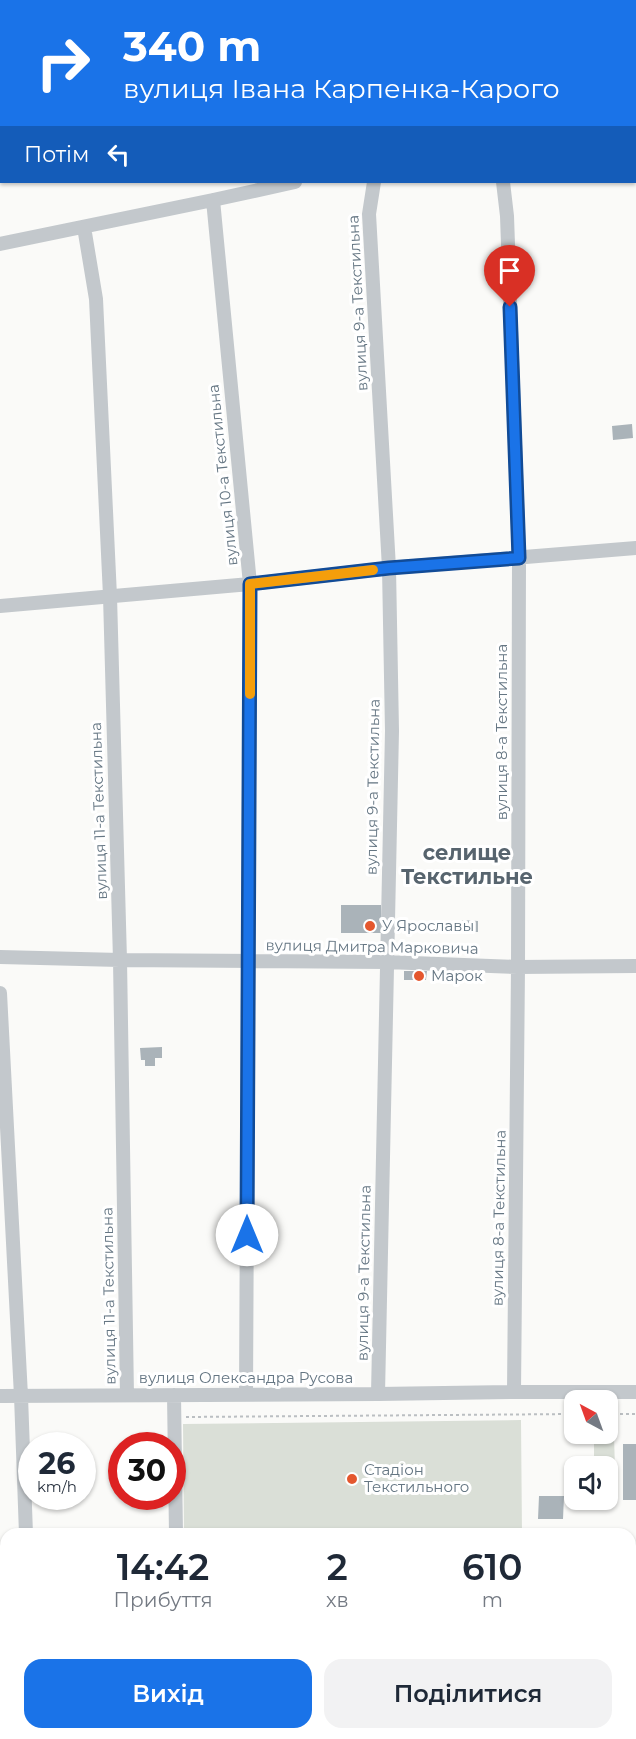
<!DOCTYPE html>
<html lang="uk">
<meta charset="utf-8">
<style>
body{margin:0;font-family:Montserrat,sans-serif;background:#f2f2f3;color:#1f2937;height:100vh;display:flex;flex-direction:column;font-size:22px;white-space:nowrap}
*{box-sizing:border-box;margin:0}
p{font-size:20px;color:#747a83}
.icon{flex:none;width:33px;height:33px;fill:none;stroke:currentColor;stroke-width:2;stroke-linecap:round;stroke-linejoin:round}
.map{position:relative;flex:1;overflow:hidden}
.drawer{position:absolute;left:0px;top:1528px;width:636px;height:212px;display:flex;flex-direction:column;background:#fff;border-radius:18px 18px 0 0;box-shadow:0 2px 4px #0004}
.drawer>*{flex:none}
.guide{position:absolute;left:0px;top:0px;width:636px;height:183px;box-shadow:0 2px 4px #0004;background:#1a73e8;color:#fff;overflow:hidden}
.needle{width:39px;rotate:319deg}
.tools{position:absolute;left:564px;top:1390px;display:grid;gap:12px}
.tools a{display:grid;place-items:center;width:54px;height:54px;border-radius:12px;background:#fff;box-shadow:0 2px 4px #0004;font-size:30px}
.speed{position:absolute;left:18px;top:1432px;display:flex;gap:12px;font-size:30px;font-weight:700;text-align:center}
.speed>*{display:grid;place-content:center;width:78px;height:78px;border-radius:50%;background:#fff;box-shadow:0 2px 4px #0004;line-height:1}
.speed small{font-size:15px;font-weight:400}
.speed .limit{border:9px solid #d22;background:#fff;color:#111}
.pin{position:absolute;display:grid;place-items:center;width:51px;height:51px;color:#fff;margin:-62px -26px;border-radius:50% 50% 50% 0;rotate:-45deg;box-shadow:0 0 6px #0007}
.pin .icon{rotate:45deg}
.me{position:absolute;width:66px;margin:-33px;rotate:0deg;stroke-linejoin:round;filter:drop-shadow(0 0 4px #0008)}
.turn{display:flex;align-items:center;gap:21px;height:126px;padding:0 24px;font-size:27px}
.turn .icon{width:78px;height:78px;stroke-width:2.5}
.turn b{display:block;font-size:42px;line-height:51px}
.then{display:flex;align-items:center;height:57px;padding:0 24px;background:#0003;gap:12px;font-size:22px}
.eta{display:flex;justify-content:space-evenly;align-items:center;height:102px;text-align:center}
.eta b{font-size:36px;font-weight:600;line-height:42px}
.action{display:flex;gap:12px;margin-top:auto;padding:12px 24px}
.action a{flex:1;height:69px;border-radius:18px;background:#1a73e8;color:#fff;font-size:24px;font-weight:600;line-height:69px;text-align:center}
.action a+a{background:#f2f2f3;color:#1f2937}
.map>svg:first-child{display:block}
.green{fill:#dadfd7}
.building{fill:#aab3b9}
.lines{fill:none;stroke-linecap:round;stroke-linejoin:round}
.path{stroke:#bbbfc2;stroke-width:2;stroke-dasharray:3 3;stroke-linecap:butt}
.minor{stroke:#c3c8cc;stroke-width:14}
.route-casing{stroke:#114b97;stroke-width:15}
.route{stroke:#1a73e8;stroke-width:10}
.slow{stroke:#f59e0b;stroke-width:10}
.poi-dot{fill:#e4572e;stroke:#fff;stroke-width:2}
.labels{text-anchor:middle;stroke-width:6;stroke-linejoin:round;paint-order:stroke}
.street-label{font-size:15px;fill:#657683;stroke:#fff}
.poi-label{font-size:15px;fill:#657683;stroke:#fff;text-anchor:start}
.district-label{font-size:21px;font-weight:bold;fill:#57646e;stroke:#fff}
</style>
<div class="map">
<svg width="636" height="1739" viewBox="0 0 636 1739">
<rect width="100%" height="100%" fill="#fafaf8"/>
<path class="green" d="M521 1420 522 1534H184L183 1424Z
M614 1436 615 1469H608V1467H594V1437Z"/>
<path class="building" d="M632 424 633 438 613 440 612 426Z
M341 905H381V933H341Z
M462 920 478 921V932H462Z
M404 971H427L426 980H404Z
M162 1047V1058H155V1066H145V1060H141L140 1048Z
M623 1444H636V1500H623Z
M539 1496H564L563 1519H538Z"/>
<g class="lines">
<path class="path" d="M1 0 2 4
M634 19 636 18
M0 153 2 152
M608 1414H636
M186 1417 574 1414"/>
<path class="minor" d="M634 117 636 148
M374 182 369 214 389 568 392 731 378 1394
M503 182 507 216 519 558 518 967 514 1392
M213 200 250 584 246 1395
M84 227 96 299 110 596 120 960 127 1395
M0 244 213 200 295 182
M0 606 250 584 389 568 636 548
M0 957 120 960 386 962 518 967 636 966
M0 993 21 1396 26 1534
M174 1395 176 1534
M0 1396 378 1394 514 1392H636
M630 1661H636
M32 1734V1739
M179 1734V1739"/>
</g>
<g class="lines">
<g class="route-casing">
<path id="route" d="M247 1235 250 584 389 568 519 558 510 307"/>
</g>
<use href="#route" class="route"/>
<path class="slow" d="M250 694V584L373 570"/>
</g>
<g class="poi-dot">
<circle cx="370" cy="926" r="6"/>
<circle cx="419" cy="976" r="6"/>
<circle cx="352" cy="1479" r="6"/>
</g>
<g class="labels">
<g class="street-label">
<text transform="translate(358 303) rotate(-93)" y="5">вулиця 9-а Текстильна</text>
<text transform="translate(223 475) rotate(-96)" y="5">вулиця 10-а Текстильна</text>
<text transform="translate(502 732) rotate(-90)" y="5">вулиця 8-а Текстильна</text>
<text transform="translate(373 787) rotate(-89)" y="5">вулиця 9-а Текстильна</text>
<text transform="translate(99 811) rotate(-92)" y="5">вулиця 11-а Текстильна</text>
<text transform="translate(372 947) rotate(1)" y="5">вулиця Дмитра Марковича</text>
<text transform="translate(499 1218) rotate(-89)" y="5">вулиця 8-а Текстильна</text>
<text transform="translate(364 1273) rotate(-89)" y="5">вулиця 9-а Текстильна</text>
<text transform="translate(109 1296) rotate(-91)" y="5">вулиця 11-а Текстильна</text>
<text x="246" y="1383">вулиця Олександра Русова</text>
</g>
<g class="poi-label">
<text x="382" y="931">У Ярославы</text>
<text x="431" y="981">Марок</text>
<text x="364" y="1475">Стадіон<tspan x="364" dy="17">Текстильного</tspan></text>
</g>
<g class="district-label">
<text x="467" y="860">селище<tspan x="467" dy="24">Текстильне</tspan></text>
</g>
</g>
</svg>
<div class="tools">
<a><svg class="needle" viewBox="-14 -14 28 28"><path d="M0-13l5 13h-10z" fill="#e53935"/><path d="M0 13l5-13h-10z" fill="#747a83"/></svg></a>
<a><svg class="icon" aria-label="sound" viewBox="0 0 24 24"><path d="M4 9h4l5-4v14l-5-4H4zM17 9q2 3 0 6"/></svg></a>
</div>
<div class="speed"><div>26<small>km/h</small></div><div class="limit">30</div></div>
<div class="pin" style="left:510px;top:307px;background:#d93025"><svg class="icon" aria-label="arrive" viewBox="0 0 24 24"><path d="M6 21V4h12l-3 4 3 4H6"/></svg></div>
<svg class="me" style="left:247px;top:1235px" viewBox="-20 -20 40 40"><circle r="19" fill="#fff"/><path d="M0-13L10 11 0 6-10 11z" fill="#1a73e8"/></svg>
<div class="guide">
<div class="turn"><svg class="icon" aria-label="right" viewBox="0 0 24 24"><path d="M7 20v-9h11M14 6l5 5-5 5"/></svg><div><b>340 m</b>вулиця Івана Карпенка-Карого</div></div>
<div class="then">Потім<svg class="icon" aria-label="left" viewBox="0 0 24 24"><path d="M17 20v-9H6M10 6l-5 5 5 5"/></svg></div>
</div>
<section class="drawer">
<div class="eta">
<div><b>14:42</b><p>Прибуття</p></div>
<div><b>2</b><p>хв</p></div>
<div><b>610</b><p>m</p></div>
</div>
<div class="action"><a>Вихід</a><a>Поділитися</a></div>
</section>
</div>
